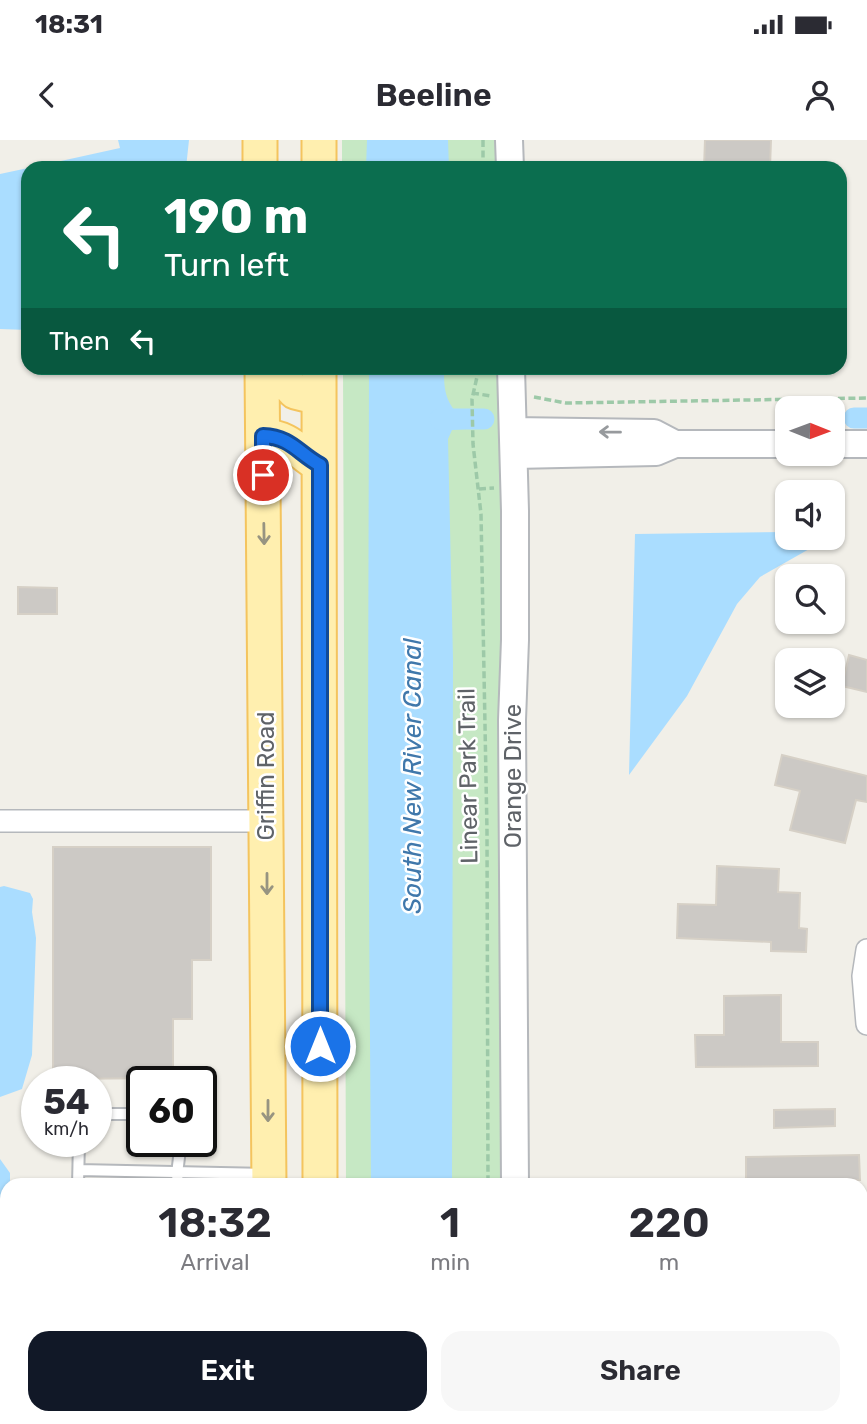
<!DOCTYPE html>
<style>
body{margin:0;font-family:Rubik,sans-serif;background:#f7f7f7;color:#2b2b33;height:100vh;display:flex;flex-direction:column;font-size:26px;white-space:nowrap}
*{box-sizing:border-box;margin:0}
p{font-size:23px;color:#7c7c81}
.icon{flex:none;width:38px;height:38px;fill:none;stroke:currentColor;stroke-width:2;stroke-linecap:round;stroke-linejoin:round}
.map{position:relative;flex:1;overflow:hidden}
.side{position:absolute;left:0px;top:1038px;width:868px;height:247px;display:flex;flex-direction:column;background:#fff;border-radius:21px 21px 0 0;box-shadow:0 2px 5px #0004}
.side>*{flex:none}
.hud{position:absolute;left:21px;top:21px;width:826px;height:214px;border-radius:21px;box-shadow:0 2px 5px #0004;background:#0b6e4f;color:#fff;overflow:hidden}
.needle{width:46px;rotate:91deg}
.fabs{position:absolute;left:775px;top:256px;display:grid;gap:14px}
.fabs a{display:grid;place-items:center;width:70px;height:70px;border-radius:14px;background:#fff;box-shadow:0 2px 5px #0004;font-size:35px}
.speed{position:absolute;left:21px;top:926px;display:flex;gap:14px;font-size:35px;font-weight:700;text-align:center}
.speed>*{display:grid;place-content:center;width:91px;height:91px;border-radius:50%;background:#fff;box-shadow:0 2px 5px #0004;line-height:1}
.speed small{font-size:18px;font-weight:400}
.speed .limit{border:4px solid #111;border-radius:10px;background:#fff;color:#111}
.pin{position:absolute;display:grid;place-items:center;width:60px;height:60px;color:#fff;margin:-30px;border:4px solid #fff;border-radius:50%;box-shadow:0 2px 7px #0007}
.me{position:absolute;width:77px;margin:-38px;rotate:0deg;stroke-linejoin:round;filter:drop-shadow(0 0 5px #0008)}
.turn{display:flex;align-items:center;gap:24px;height:147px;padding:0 28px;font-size:32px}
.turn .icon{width:91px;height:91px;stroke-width:2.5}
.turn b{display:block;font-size:49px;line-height:60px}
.then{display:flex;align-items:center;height:66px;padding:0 28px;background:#0003;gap:14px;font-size:26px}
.eta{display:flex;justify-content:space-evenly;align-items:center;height:119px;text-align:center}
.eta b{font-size:42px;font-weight:600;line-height:49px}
.cta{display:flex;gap:14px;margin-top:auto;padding:14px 28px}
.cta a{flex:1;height:80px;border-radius:21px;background:#111827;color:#fff;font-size:28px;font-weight:600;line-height:80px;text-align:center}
.cta a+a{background:#f7f7f7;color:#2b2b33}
.status{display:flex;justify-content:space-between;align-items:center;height:49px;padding:0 35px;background:#fff;direction:ltr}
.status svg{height:19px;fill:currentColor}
header{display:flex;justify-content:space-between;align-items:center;height:91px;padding:0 28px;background:#fff;font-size:32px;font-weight:600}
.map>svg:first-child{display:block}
.green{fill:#c6e8c4}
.water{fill:#adf}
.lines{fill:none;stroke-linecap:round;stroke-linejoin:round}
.canal{stroke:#adf;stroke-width:21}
.building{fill:#ccc9c5;stroke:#d6d0c6;stroke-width:2}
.service-casing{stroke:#b5b8bc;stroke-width:14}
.minor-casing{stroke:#b5b8bc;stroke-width:24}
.tertiary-casing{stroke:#b5b8bc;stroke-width:30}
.primary-casing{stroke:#f4c45e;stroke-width:37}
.path{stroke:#9dc9a8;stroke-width:3.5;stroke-dasharray:7 3.5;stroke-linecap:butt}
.service{stroke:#fff;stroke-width:10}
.minor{stroke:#fff;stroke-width:21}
.tertiary{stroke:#fff;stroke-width:26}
.primary{stroke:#ffefaf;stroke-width:33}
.oneway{stroke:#979a9d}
.oneway2{stroke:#979481}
.route-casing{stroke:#114b97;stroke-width:18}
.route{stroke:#1a73e8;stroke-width:12}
.labels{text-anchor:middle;stroke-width:5;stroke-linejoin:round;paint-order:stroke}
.street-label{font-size:24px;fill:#5f6368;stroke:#fff}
.water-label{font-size:26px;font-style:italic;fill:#4078ab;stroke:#fff}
</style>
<div class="status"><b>18:31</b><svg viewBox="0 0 49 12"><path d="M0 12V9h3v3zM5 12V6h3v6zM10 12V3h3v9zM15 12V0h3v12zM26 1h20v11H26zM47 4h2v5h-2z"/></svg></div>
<header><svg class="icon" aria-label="back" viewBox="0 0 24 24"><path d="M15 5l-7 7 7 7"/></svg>Beeline<svg class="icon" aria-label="person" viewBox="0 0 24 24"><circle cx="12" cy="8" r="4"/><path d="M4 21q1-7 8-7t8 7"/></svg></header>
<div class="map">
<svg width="867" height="1284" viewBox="0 0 867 1284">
<rect width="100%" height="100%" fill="#f1efe8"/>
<path class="green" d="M342 0H500V28H342Z
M343 228H500L505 1045H346Z
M347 1278H506V1284H347Z"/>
<path class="water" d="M118 0H189L186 28H29L120 8Z
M367 0H448L449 28H366Z
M28 28V190L0 189V34Z
M369 228H444C444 245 444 258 456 272L467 271 466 289 452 290 448 299 453 519 452 1045H371L368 611Z
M787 392 788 397H820L818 404 760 437 737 464 687 556 629 635 635 394Z
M4 746 30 753 33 759 32 772 36 798 32 915 22 949 0 957V747Z
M0 1019 10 1033V1045H7V1077L2 1097 1 1116 4 1142 2 1178 5 1202H7V1220L0 1221Z
M374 1278H453V1284H374Z"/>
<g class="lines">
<path class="canal" d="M854 278H867
M440 279H484"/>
</g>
<path class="building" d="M705 0H771L770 28H704Z
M18 447 57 448V474H18Z
M849 515 867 520V552L842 546Z
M782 615 867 636V662L856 660 845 703 790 690 800 651 775 645Z
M53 707H211V820H192V879H173V938L53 939Z
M717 726 779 729 778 752 800 753 799 788 807 789 806 812 771 811V802L677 798 678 764 716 765Z
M781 855V902H818V926L696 927 695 895H724V856Z
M835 969V986L774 988V970Z
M859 1015 860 1040 746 1041V1017Z"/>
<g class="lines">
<g class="service-casing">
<path id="service" d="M96 974H142
M79 1030 265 1034
M78 1045 79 1001
M178 1045 177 1034 181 1001"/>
</g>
<g class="minor-casing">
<path id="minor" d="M0 681H267
M867 810 863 836 867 884"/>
</g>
<g class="tertiary-casing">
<path id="tertiary" d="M509 0 510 28
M511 228 515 371V500L512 580 515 1045
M513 291 654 293 675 304
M833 304H867
M514 315 656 312 675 304H788
M516 1278V1284"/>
</g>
<g class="primary-casing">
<path id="primary" d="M260 0V28
M319 0V28
M262 228 269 1045
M273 228 295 252 319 258
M319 228 320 1045
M263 296C291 297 298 313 319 325
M270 1278V1284
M321 1278V1284"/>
</g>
<path class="path" d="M483 28V0
M479 228 472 259 473 304 481 374 487 691 488 1045
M472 253 491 256
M534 257 566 263 867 258
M479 349 494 348
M489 1278V1284"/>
<use href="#service" class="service"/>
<use href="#minor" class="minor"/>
<use href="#tertiary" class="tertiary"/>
<use href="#primary" class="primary"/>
</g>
<defs><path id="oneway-shaft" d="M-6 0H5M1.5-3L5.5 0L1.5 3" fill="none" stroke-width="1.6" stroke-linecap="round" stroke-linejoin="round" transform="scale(1.75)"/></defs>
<use class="oneway" href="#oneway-shaft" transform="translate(610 292) rotate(-179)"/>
<g class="oneway2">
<use href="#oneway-shaft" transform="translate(264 394) rotate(89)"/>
<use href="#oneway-shaft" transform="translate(267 744) rotate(90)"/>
<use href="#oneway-shaft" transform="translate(268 971) rotate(90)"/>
</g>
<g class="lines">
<g class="route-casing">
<path id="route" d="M263 335V296C291 297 298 313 320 325V906"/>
</g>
<use href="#route" class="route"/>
</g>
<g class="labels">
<g class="street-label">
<text transform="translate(266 636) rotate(-90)" y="8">Griffin Road</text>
<text transform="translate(468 636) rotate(-91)" y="8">Linear Park Trail</text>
<text transform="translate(513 636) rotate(-90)" y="8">Orange Drive</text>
</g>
<g class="water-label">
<text transform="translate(412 636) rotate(-90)" y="9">South New River Canal</text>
</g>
</g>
</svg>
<div class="fabs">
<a><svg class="needle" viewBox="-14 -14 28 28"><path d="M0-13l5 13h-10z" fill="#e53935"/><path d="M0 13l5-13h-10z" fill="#7c7c81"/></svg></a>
<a><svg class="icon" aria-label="sound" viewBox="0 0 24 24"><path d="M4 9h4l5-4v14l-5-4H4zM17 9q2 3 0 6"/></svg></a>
<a><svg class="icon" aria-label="search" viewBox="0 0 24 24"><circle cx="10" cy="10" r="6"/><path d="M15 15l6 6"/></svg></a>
<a><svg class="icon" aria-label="layers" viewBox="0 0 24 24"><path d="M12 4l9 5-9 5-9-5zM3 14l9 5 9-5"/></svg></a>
</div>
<div class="speed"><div>54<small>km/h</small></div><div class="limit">60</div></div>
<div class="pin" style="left:263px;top:335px;background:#d93025"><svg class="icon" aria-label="arrive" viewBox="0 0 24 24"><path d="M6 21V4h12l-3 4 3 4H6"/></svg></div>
<svg class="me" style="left:320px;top:906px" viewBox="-20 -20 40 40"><circle r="17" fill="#1a73e8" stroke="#fff" stroke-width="3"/><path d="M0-11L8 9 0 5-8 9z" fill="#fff"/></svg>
<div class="hud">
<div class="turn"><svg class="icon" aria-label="left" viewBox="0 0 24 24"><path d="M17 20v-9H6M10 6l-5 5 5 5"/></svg><div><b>190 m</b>Turn left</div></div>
<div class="then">Then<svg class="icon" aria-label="left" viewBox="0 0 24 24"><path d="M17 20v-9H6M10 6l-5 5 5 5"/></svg></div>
</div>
<section class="side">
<div class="eta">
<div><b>18:32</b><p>Arrival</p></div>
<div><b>1</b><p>min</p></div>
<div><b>220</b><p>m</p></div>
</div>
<div class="cta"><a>Exit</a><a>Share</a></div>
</section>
</div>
